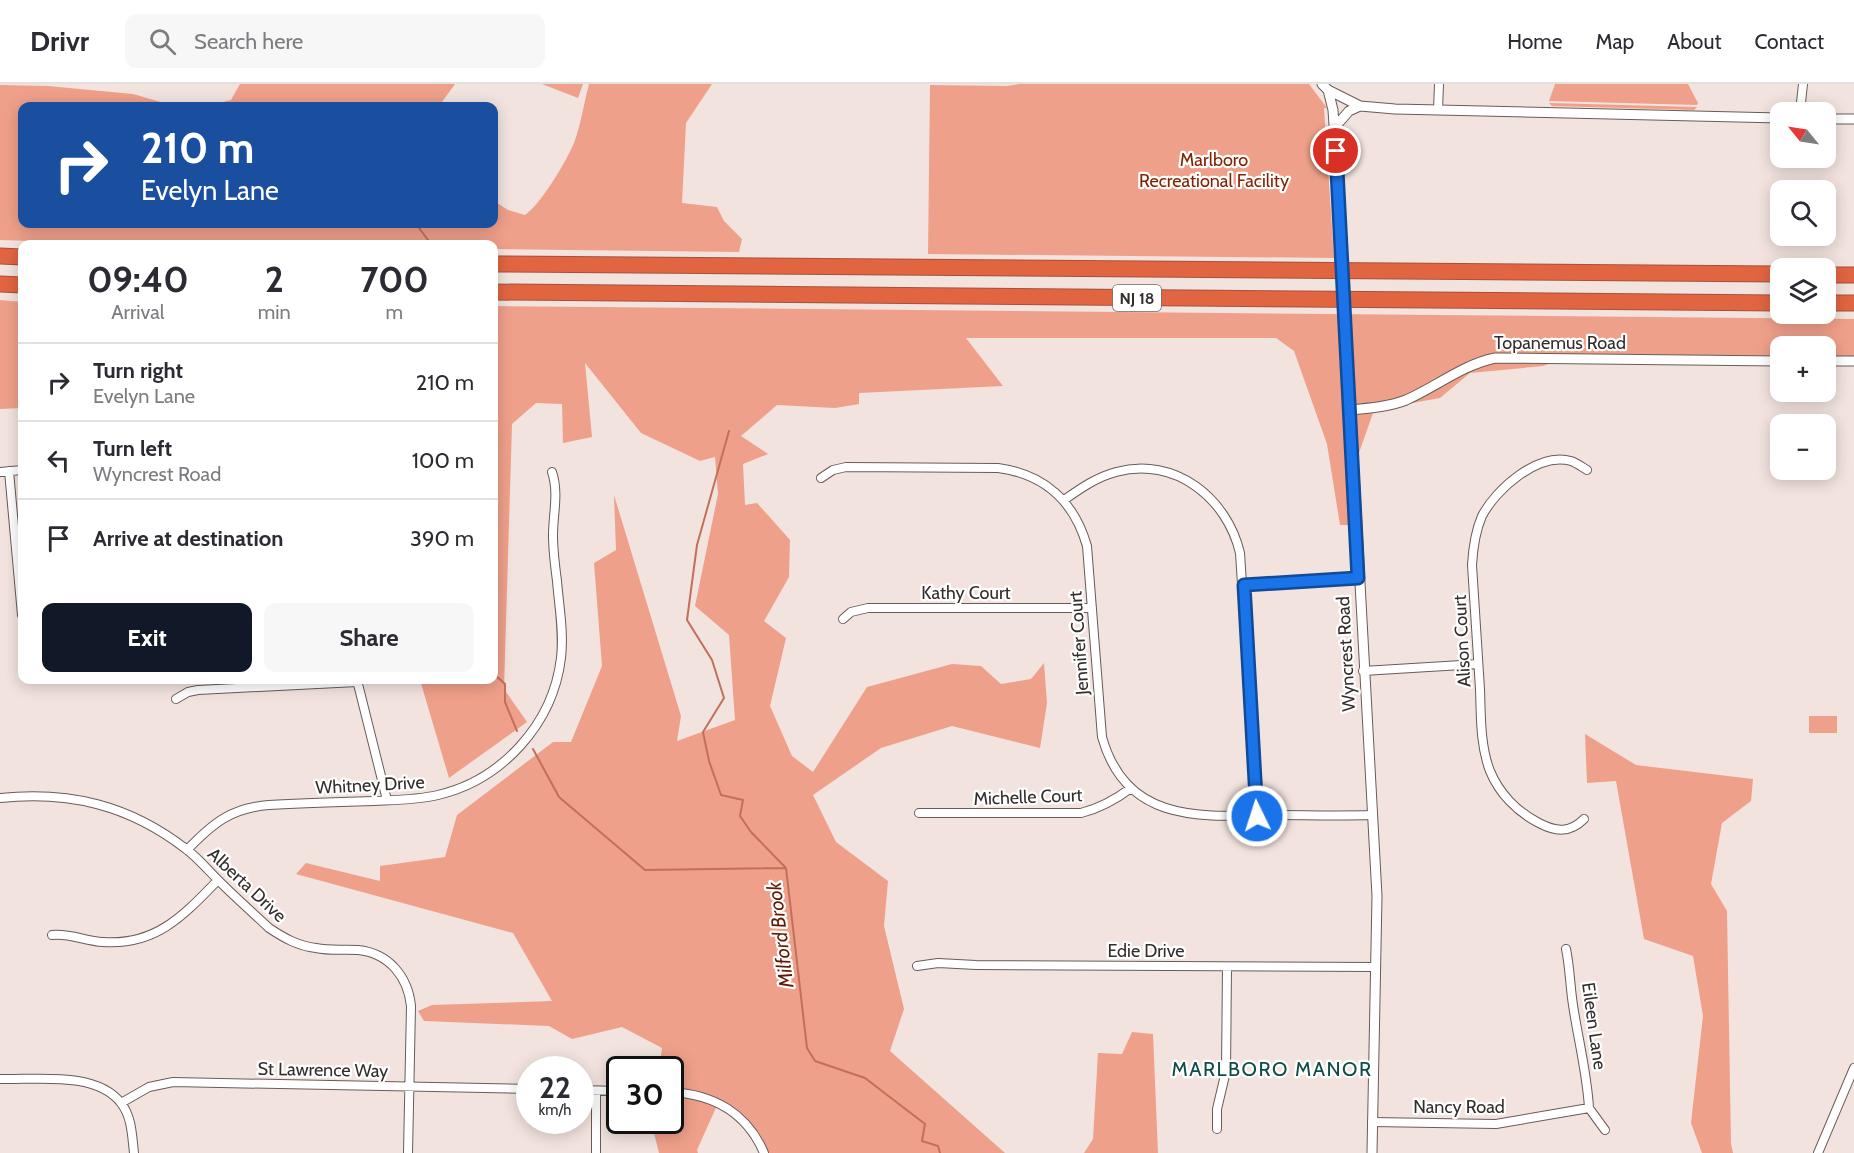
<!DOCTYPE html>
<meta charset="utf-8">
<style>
body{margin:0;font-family:Cabin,sans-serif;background:#f7f7f7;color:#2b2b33;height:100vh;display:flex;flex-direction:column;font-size:22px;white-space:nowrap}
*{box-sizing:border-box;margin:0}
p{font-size:20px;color:#7c7c81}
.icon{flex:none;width:33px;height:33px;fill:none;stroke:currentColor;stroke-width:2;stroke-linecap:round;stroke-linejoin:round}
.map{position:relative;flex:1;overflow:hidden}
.panel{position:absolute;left:18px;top:156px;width:480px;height:444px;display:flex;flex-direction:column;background:#fff;border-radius:12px;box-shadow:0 3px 15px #0003}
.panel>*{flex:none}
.guide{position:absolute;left:18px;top:18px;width:480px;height:126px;border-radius:12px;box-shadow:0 3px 15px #0003;background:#1a4fa0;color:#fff;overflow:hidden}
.needle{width:39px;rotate:300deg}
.controls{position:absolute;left:1770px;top:18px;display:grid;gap:12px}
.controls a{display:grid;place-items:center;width:66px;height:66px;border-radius:12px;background:#fff;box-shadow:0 3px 15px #0003;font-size:30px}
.speed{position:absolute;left:516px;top:972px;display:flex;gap:12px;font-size:30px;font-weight:700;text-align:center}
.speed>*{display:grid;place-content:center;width:78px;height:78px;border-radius:50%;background:#fff;box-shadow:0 3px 15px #0003;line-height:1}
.speed small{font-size:15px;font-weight:400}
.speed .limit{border:3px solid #111;border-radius:9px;background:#fff;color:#111}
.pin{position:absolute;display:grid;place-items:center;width:51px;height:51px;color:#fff;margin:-26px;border:3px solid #fff;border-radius:50%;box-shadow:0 2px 6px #0007}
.me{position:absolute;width:66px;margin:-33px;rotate:356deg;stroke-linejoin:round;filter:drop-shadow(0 0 4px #0008)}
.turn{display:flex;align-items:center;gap:21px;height:126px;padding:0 24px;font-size:27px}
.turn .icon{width:78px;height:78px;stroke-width:2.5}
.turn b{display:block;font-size:42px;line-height:51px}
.eta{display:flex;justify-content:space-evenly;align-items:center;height:102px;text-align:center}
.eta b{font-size:36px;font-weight:700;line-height:42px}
.action{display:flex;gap:12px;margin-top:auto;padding:12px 24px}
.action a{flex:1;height:69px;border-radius:12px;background:#111827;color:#fff;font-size:24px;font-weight:700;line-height:69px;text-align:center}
.action a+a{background:#f7f7f7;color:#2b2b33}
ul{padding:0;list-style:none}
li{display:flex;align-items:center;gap:18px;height:78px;padding:0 24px;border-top:2px solid #e1e1e2}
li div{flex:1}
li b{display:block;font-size:22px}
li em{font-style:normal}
header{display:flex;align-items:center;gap:36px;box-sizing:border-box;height:84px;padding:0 30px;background:#fff;border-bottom:2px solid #e1e1e2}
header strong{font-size:28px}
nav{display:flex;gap:33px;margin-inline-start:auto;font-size:21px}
.search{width:420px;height:54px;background:#f7f7f7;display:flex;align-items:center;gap:15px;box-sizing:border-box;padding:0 21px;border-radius:12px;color:#7c7c81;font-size:22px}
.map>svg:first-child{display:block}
.green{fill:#efa08a}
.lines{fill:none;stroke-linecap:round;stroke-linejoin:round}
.stream{stroke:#c1705a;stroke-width:2}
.minor-casing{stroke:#695c58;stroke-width:10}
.tertiary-casing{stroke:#695c58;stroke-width:11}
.motorway-casing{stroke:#a5523a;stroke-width:17}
.minor{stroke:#fff;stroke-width:8}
.tertiary{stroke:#fff;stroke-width:9}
.motorway{stroke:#e26542;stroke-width:15}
.tertiary-bridge-casing{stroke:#695c58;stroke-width:11;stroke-linecap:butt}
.tertiary-bridge{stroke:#fff;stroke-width:9}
.route-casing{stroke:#114b97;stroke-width:15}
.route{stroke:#1a73e8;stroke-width:10}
.labels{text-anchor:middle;stroke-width:4.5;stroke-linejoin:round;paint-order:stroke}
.shield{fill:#fff;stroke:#706d6b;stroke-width:1.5}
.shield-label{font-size:16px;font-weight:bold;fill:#332e2c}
.park-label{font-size:18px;fill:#842302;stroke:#fff}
.street-label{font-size:18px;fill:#332e2c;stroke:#fff}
.water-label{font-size:20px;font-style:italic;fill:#631903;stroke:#fff}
.neighbourhood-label{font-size:20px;letter-spacing:1.5px;fill:#104d47;stroke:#fff}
</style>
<header>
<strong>Drivr</strong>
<div class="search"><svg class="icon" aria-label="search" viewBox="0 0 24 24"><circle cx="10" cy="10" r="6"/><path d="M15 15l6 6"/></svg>Search here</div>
<nav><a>Home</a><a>Map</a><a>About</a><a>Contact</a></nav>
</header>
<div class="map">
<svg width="1854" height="1069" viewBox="0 0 1854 1069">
<rect width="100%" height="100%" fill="#f2e3de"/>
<path class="green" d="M240 0H455L439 22H22V140H494V117L508 126 525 131C541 120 566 78 574 59 581 40 584 19 589 0H712L686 39 682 119 717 123 724 137 742 155 739 168 494 165V160H133L0 156V1L48 2 133 10 164 19 210 21 231 16Z
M542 0H583L578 14Z
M1020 0H1309L1327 24H1324L1334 174 928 170 930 1 1007 2Z
M1555 0H1688L1698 19 1697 21 1549 17Z
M1549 19 1697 23 1694 26 1552 22Z
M0 216 22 218V324L0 325Z
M494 222 1854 235V273H1826V262H1780V272L1578 270 1543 282 1470 289 1440 314 1374 326 1353 386 1356 441H1340L1327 360 1294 267 1276 254H966L1003 302 859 309V320L835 324 777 321 741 352 768 370 743 380 745 421 757 419 790 456 789 493 764 537 786 554 770 622 792 672 813 688 867 603 952 580 981 582 1001 600 1031 595 1044 579 1047 619 1040 664 952 642 881 664 813 711 836 758 888 797 884 842 904 925 890 967 1005 1069H764L748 1038 719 1017 697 1066 698 1069H659L651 1037 670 1036V986L659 985 662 964 622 943 572 955 549 942 424 937 418 927 432 921 552 917 513 849 296 790 306 779 380 797V782L445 773 457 731 553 658H571L602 582 594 479 616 466 614 411 681 632 677 657 735 636 729 551 695 522 718 410 715 373 700 377 641 349 585 279 592 353 563 359 562 320 536 319 512 340 504 605 527 638 449 694 420 596H494Z
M1809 632H1837V649H1809Z
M1585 650 1636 681 1753 695 1751 717 1722 739 1711 800 1727 827 1731 1060 1733 1069H1702L1691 1039 1703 932 1693 872 1644 855 1616 697 1587 699Z
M1132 948 1153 950 1158 1069H1084L1093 1055 1098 969 1122 970Z"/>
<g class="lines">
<path class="stream" d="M416 140 431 160
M729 347 697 461 687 536 712 576 724 614 703 648 709 677 721 711 743 716 740 732 751 748 785 783
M494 590 505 600V618L517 647
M533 665 559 713 645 786 786 784 807 964 815 977 865 994 925 1040 922 1057 938 1062 940 1069"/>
<g class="minor-casing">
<path id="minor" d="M1438 26 1439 0
M1800 28 1803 0
M9 387 22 531
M0 388 22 386
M821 394 833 386 846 383 998 384C1044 390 1074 417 1087 462L1102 653C1126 738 1198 733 1271 731 1304 731 1338 732 1372 731
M1064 416C1081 404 1097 393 1116 388 1175 372 1227 414 1240 469L1257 732
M1244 501 1358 494
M843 535 851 528 868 524H1092
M1363 587 1478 580
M357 596 387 716
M176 615 188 608 198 606 357 598
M0 714C70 707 129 721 186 765 198 774 208 786 219 797 235 813 252 828 269 844 284 854 298 862 316 864 330 867 344 865 358 866 389 869 408 893 411 922L408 1069
M919 729H1081C1101 724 1115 716 1131 704
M1584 735C1570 749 1556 748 1539 739 1517 728 1499 709 1490 687 1480 661 1481 632 1480 605 1477 564 1475 522 1472 481 1473 464 1475 448 1482 432 1496 405 1538 368 1571 377 1577 379 1582 383 1587 386
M187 766C213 739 231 724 269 721 304 719 339 718 374 717 395 716 417 716 438 711 502 696 553 640 561 574 564 548 559 522 557 497 555 482 553 466 553 451 553 430 559 409 552 388
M52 851C70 849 85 857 103 858 156 862 184 831 218 796
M1566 865C1570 884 1570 902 1573 921 1578 955 1587 989 1589 1024
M917 882 938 879 976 881 1374 883
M0 995C37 996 96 987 121 1019 132 1033 132 1052 134 1069
M580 1006 620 1007
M670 1008C713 1010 747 1029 764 1069
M121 1019 149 1003 173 998 530 1005
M1372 1038 1496 1040 1589 1024 1605 1046
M1217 1045V1025L1226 987 1227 883
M596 1069V1007
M1818 1069 1854 984"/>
</g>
<g class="tertiary-casing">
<path id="tertiary" d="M1322 0 1328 6 1333 26 1342 162
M1328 6 1360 22 1395 25 1780 34
M1826 35H1854
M1335 43 1349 27 1360 22
M1346 241 1377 812 1372 1069
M1826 277H1854
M1350 326C1369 324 1388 323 1406 316 1436 303 1462 281 1495 274L1780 277"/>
</g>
<g class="motorway-casing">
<path id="motorway" d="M0 172 22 173
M494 180 1780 190
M1826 191H1854
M0 200 22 201
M494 208 1780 219
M1826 219H1854"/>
</g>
<use href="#minor" class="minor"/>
<use href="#tertiary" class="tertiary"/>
<use href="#motorway" class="motorway"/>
<g class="tertiary-bridge-casing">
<path id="tertiary-bridge" d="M1342 162 1346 241"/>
</g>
<use href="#tertiary-bridge" class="tertiary-bridge"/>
</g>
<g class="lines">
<g class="route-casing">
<path id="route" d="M1257 732 1244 501 1358 494 1336 67"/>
</g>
<use href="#route" class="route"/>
</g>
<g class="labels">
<rect class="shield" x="1113" y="201" width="48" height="26" rx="4.5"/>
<g class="shield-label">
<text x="1137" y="220">NJ 18</text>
</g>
<g class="park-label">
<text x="1214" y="82">Marlboro<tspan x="1214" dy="21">Recreational Facility</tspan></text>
</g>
<g class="street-label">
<text x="1560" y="265">Topanemus Road</text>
<text x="966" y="515">Kathy Court</text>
<text transform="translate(1462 557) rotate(-93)" y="6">Alison Court</text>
<text transform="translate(1079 559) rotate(-94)" y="6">Jennifer Court</text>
<text transform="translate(1346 570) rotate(-93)" y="6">Wyncrest Road</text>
<text transform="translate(370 701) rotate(-3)" y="6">Whitney Drive</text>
<text transform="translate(1028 713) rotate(-2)" y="6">Michelle Court</text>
<text transform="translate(247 801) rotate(43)" y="6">Alberta Drive</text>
<text x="1146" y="873">Edie Drive</text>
<text transform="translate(1594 942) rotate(82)" y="6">Eileen Lane</text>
<text transform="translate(323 986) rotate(1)" y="6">St Lawrence Way</text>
<text x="1459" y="1029">Nancy Road</text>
</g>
<g class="water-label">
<text transform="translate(780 851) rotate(-97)" y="7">Milford Brook</text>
</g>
<g class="neighbourhood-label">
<text x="1272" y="992">MARLBORO MANOR</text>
</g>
</g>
</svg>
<div class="controls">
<a><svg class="needle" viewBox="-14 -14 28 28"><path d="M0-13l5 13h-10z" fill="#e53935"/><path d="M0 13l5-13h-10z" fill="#7c7c81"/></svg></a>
<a><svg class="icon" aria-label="search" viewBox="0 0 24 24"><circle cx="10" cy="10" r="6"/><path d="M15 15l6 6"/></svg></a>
<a><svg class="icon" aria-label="layers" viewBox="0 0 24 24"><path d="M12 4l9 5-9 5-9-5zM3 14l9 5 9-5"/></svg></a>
<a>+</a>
<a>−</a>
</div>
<div class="speed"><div>22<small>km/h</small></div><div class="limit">30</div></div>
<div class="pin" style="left:1336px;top:67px;background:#d93025"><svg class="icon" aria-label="arrive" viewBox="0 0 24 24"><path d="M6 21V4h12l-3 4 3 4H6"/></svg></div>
<svg class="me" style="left:1257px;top:732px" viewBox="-20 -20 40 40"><circle r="17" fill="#1a73e8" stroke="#fff" stroke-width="3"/><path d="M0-11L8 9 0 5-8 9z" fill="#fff"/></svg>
<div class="guide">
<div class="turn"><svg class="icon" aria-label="right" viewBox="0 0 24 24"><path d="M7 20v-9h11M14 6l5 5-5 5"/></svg><div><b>210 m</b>Evelyn Lane</div></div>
</div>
<section class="panel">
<div class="eta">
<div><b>09:40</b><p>Arrival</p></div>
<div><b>2</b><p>min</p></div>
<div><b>700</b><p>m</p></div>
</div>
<ul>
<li><svg class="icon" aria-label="right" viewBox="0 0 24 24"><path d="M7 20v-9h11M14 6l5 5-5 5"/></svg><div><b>Turn right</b><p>Evelyn Lane</p></div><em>210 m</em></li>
<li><svg class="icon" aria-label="left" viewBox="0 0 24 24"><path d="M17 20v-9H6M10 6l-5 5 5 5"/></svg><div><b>Turn left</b><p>Wyncrest Road</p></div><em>100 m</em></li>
<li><svg class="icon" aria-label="arrive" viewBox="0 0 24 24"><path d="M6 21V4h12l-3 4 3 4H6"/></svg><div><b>Arrive at destination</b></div><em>390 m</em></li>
</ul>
<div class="action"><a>Exit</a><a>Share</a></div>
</section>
</div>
